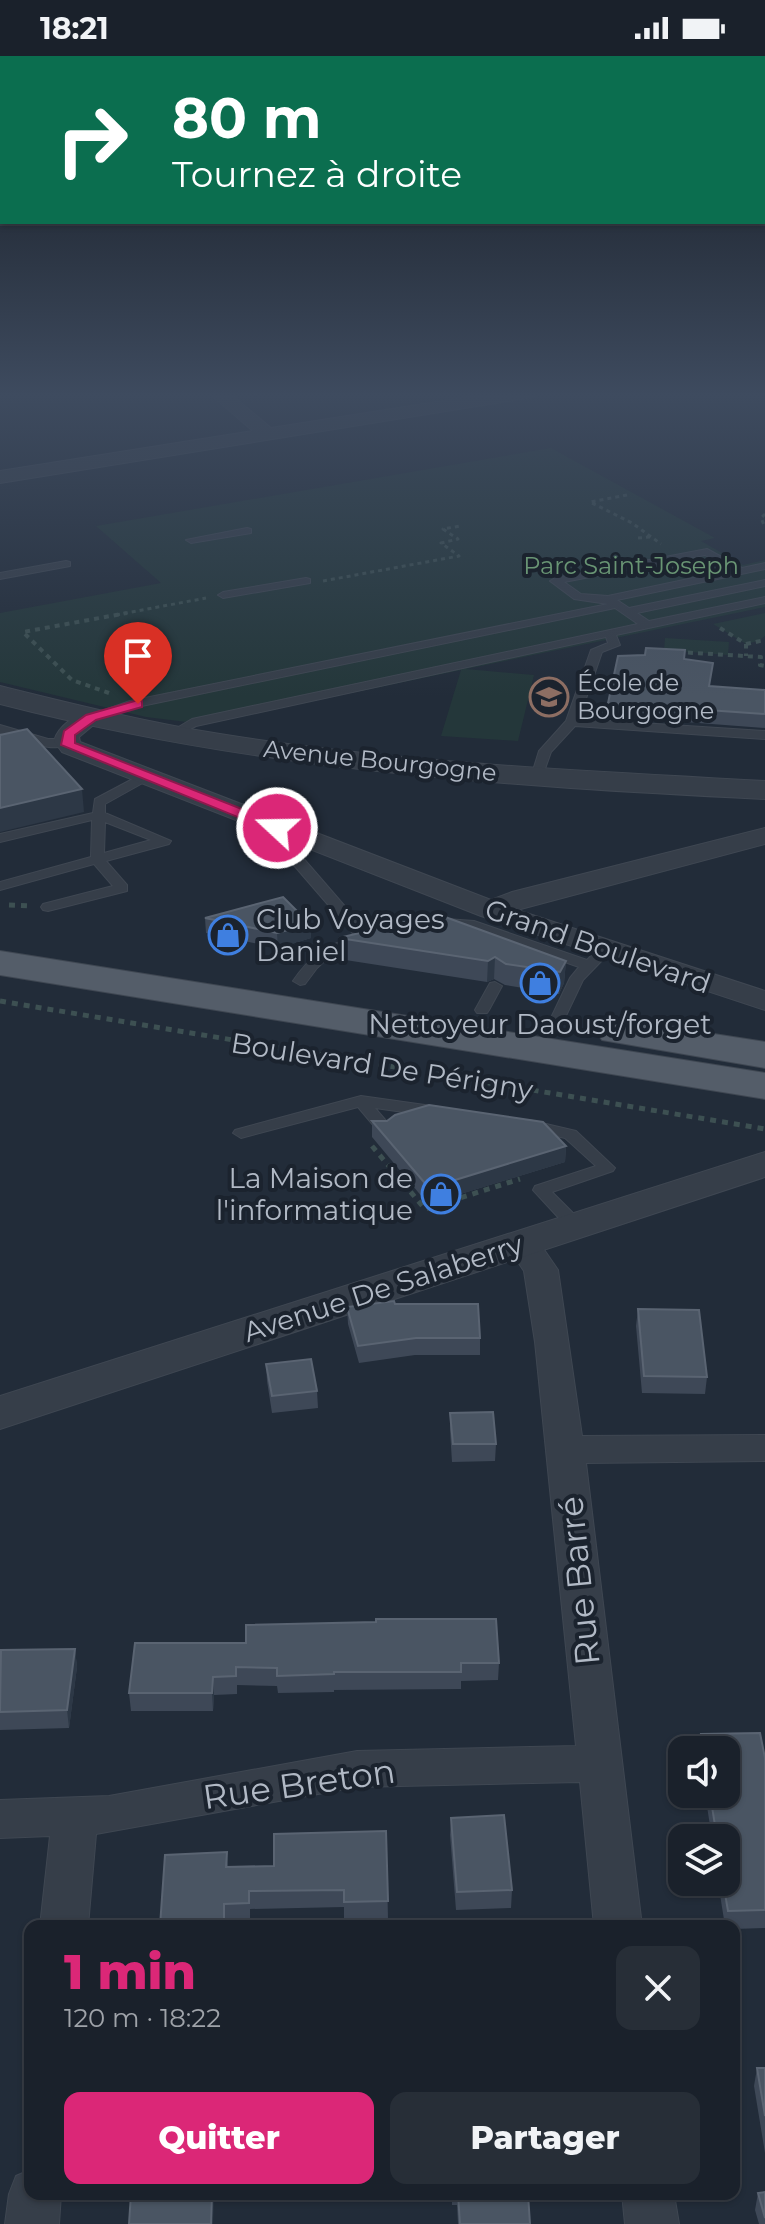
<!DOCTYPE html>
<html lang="fr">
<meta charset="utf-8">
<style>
body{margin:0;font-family:Montserrat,sans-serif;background:#272e37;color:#f1f3f6;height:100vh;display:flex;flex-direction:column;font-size:30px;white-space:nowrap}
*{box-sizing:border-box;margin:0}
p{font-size:26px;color:#9fa3a9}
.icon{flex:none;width:44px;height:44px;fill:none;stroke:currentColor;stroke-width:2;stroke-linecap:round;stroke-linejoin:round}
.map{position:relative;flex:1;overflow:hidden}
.side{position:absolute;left:24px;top:1864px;width:716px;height:280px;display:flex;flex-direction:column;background:#1a212b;border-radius:16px;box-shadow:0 2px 6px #0004,0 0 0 2px #383e47}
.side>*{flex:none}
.hud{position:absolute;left:0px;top:0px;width:766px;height:168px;box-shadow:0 2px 6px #0004,0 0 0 2px #383e47;background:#0b6e4f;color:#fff;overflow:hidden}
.fabs{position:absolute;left:668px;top:1680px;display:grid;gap:16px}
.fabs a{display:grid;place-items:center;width:72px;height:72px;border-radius:16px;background:#1a212b;box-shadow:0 2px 6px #0004,0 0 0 2px #383e47;font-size:40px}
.pin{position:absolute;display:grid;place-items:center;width:68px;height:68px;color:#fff;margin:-82px -34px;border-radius:50% 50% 50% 0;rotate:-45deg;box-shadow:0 0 8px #0007}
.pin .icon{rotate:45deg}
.me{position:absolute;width:88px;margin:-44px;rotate:291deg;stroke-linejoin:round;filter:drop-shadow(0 0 6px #0008)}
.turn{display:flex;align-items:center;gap:28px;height:168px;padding:0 40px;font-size:36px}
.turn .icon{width:104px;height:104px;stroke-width:2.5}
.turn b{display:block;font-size:56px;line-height:68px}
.round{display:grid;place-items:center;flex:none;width:84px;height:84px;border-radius:16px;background:#272e37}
.headline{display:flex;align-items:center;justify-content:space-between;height:136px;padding:0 40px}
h1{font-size:48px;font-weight:800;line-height:60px;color:#db2777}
.action{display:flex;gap:16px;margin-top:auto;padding:16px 40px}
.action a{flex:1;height:92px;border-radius:16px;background:#db2777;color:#fff;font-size:32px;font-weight:800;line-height:92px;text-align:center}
.action a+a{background:#272e37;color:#f1f3f6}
.status{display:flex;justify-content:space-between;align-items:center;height:56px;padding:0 40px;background:#1a212b;direction:ltr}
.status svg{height:22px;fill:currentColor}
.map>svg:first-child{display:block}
.green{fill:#24373a}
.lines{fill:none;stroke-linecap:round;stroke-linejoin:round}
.service-casing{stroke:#3f4752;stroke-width:2}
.minor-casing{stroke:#3f4752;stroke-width:2}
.tertiary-casing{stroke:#3f4752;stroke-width:2}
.primary-casing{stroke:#3f4752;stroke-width:2}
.path-far2{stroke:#3d5052;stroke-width:3;stroke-dasharray:4 4;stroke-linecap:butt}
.path-far1{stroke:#3d5052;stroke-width:4;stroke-dasharray:5 5;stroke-linecap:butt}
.path{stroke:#3d5052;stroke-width:5;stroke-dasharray:6 6;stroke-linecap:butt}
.service{fill:#363e49;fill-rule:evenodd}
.minor{fill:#363e49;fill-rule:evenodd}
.tertiary{fill:#363e49;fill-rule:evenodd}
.primary{fill:#545d69;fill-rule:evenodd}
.wall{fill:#3e4857}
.shaded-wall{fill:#2d3846}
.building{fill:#4a5563;stroke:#5a6472;stroke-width:2}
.route{fill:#db2777;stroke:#8e194d;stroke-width:2}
.labels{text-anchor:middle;stroke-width:8;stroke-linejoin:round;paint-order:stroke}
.far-park-label{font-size:24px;fill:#699574;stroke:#1b232e}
.far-poi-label{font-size:24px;fill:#b1b9c5;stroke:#1b232e;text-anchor:start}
.far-street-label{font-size:24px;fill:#b1b9c5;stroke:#1b232e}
.poi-label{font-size:28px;fill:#b1b9c5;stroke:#1b232e;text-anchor:start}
.street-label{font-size:28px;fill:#b1b9c5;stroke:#1b232e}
.near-street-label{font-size:34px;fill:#b1b9c5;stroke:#1b232e}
</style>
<div class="status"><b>18:21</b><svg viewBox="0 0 49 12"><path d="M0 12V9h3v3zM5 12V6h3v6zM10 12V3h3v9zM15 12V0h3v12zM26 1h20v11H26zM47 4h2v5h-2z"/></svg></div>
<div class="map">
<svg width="765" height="2168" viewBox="0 0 765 2168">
<rect width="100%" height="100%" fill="#222c39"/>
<path class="green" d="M551 392 715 482 701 485 743 509 765 504V551L466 613 534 619 518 685 441 680 461 614 203 668 146 661 0 626V557L161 527 96 470Z
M765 557V580L758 585 746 588 713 568Z
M665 582 729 586 728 599 664 594Z"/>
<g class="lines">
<g class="service-casing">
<path id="service" d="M247 472 251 473V477L191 487 186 484Z
M707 493 742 512 765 507V513L617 544 629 552 765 524V530L637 557 649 565 765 541V547L616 579 620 589 602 596 579 663 765 675V683L575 670 551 696 541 724H533L531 721 539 695 566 665 591 594 608 587 606 581 196 670 171 683 165 679 192 663 638 568 615 552 132 652 91 665 85 661 130 645 608 548 574 543 550 525 555 522ZM705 499 731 514 608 540 581 538 564 526Z
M66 505 70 506V510L0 523V517Z
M306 522 310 523V527L223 542 218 539 223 536Z
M0 669 48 683H67L73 687C54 699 21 683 0 677Z
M144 717 148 718V724L105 748V757L171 785 169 788 106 805 127 829V835L48 855 43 854 41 851 43 848 113 830 94 808 0 834V826L91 801 92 764 0 786V778L93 757 95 743ZM105 766 151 784 104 797Z
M304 778 311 782 298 794 303 802 368 877 376 875 383 879 330 900 317 912 305 928 300 929 293 925C310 900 327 888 356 881L292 807 284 793Z
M446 863 474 865 587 904 601 890H611L613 893 583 924 563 966 556 970 549 966 570 922 579 911 467 872 441 870 439 867Z
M495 926 502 930 489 954 487 957H477L475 954 490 927Z
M361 1040 439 1051 447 1056 439 1061 375 1052 393 1073 385 1078 379 1076 358 1051 241 1082 233 1077 235 1074Z
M529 1064 576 1075 615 1112 613 1115 552 1136 581 1165 583 1169 581 1173H569L533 1134 535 1130 596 1110 565 1082 523 1072 521 1069Z"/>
</g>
<g class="minor-casing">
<path id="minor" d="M208 336H228L271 372 500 336H542L533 341 0 427V415L253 375Z
M91 654 99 656 103 661 79 681 80 686 491 844 512 836 765 772V788L517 854 765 935V954L481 860 62 696 54 685C58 670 76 658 91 654Z
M522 1176 534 1179 558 1214 582 1380 765 1379V1405L586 1407 642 1870H594L580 1726 357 1731 96 1778 88 1870H40L50 1780 0 1782V1744L109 1740 357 1695 576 1690 535 1286 524 1215 505 1187 510 1179Z
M30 2114V2138H61L59 2168H5L9 2138 16 2120Z
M622 2138H674L679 2168H625Z"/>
</g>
<g class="tertiary-casing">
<path id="tertiary" d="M0 630C73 648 145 666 220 678 400 707 583 715 765 725V743C502 730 256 714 0 648Z
M765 1096V1121L0 1373V1340Z"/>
</g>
<g class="primary-casing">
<path id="primary" d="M0 895 765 1017V1043L0 919Z
M617 963 765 986V1012L602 984 596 975 602 966Z"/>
</g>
<path class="path-far2" d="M627 439 590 446 632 467 661 488
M765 458 761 462 765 471
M638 482 650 481
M323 525 459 500 441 487 458 483 443 473 460 470
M116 559 206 542"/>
<path class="path-far1" d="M720 572 746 588V600
M746 588 765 584
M678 596 761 601 760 609 765 610
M109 637 72 624 23 576 127 557"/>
<path class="path" d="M9 849 31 850
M0 945 765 1073
M372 1090 425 1153 520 1123"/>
<use href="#service" class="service"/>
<use href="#minor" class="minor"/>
<use href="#tertiary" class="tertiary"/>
<use href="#primary" class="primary"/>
</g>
<path class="wall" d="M684 603 710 630 765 634V672L607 660 608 647Z
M205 862 310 868 311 882 278 892 206 877Z
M339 882 566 905 564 927 559 938 505 929 494 923 487 926 339 903Z
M372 1065 566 1090 565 1106 428 1148 372 1081Z
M395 1248 480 1282V1299H415L359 1307 348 1268 347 1251Z
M638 1253 707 1321 705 1338 642 1337 636 1270Z
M266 1308 317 1335 318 1352 272 1357 267 1325Z
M450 1357 496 1388 495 1405 452 1406 450 1374Z
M135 1587 499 1607 498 1624 461 1625V1633L334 1634V1636L278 1637 277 1630 237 1629V1638L214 1639 213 1655H131L129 1637Z
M75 1593 77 1611 69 1672 0 1674V1599Z
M701 1678 765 1702V1872L734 1873V1870H725L718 1826H726V1782H712L705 1738H726V1694H699Z
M451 1762 512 1834 511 1852 456 1854 450 1779Z
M386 1775 388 1863H344V1851L250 1853V1865L160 1870 227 1796 228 1811 274 1810Z
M757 2012H765V2097L754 2030Z
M765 2136V2168H759L755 2154 758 2137Z
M452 2138H528L530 2168H458L457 2149H452Z"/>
<path class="shaded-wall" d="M82 733 84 756 0 776V752Z
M310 868 311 882 278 892 277 877Z
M495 901 494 923 487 926 488 905Z
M566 905 564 927 559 938 560 916Z
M566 1090 565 1106 428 1148 429 1132Z
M75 1593 77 1611 69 1672 67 1654Z
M213 1621 214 1639 213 1655 212 1637Z
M212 2138H214L213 2168H211Z"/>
<path class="building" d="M646 592 685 594 684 603 713 607 709 630 765 634V658L608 647 618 600 645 599Z
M27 673 82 733 0 752V679Z
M283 841 310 868 277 877 205 862Z
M437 858 566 905 560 916 506 908 495 901 488 905 339 882Z
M429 1049 543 1066 566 1090 429 1132 372 1065H387L395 1059Z
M394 1245 395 1248H478L480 1282H416L358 1290 347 1251Z
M638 1253 699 1254 707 1321 644 1320Z
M311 1303 317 1335 272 1340 266 1308Z
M493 1356 496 1388H453L450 1357Z
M376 1563H496L499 1607H461V1616H334V1618L277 1620V1612L236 1611V1620L213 1621 212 1637H129L135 1587H246V1569L376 1566Z
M75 1593 67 1654 0 1656 1 1594Z
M760 1677 765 1702V1854L728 1855 723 1826H726V1782H717L710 1738H726V1694H703L701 1678Z
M504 1759 512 1834 457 1836 451 1762Z
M386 1775 388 1845 344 1846V1834L249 1835V1847L224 1848V1870H160L165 1799 227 1796 226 1811 274 1810V1778Z
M757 2012H765V2060Z
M765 2136V2162L758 2137Z
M131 2138H212L211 2168H129Z
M458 2138H528L530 2168H460Z"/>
<linearGradient id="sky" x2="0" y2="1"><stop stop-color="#13181f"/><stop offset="0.53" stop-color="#3e4b5f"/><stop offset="1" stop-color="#3e4b5f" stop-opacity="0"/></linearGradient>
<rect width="765" height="640" fill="url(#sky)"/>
<path class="route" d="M138 644 142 645V651L96 664 75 679V687L282 769V775H272L61 689 64 675 86 659Z"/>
<defs>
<g id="school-ring" transform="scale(2)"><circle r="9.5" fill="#1b232e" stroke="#8d6e63" stroke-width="1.5"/><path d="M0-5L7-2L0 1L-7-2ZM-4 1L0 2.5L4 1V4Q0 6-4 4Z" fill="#8d6e63"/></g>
<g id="shop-ring" transform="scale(2)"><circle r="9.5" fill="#1b232e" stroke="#3f7fe0" stroke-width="1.5"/><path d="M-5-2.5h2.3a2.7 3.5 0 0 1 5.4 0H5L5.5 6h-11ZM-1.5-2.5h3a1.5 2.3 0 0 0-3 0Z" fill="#3f7fe0"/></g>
</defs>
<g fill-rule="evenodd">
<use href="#school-ring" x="549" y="641"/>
<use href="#shop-ring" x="228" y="879"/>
<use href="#shop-ring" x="540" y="927"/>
<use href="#shop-ring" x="441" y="1138"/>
</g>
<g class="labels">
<g class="far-park-label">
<text x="631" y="518">Parc Saint-Joseph</text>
</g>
<g class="far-poi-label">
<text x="577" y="635">École de<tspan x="577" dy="28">Bourgogne</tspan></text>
</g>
<g class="far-street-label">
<text transform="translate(380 705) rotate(6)" y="8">Avenue Bourgogne</text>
</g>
<g class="poi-label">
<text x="256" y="873">Club Voyages<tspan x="256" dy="32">Daniel</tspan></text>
<text x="540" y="978" text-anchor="middle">Nettoyeur Daoust/forget</text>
<text x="413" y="1132" text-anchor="end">La Maison de<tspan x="413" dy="32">l'informatique</tspan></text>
</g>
<g class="street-label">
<text transform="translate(598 890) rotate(19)" y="10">Grand Boulevard</text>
<text transform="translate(382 1010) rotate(9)" y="10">Boulevard De Périgny</text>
<text transform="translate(383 1232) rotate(-18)" y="10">Avenue De Salaberry</text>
</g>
<g class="near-street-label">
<text transform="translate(579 1525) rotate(-96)" y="12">Rue Barré</text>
<text transform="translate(299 1728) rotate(-8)" y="12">Rue Breton</text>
</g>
</g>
</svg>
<div class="fabs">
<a><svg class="icon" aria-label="sound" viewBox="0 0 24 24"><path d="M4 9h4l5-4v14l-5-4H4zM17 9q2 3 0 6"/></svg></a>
<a><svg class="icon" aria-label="layers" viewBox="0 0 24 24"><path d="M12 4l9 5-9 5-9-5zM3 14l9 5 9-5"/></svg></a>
</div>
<div class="pin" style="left:138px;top:648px;background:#d93025"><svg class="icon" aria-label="arrive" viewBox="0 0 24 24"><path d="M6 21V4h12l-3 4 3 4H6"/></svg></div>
<svg class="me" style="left:277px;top:772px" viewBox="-20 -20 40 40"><circle r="17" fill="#db2777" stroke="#fff" stroke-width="3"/><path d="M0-11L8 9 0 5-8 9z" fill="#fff"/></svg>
<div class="hud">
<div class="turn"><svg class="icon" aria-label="right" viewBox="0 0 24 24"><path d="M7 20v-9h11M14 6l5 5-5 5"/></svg><div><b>80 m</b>Tournez à droite</div></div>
</div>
<section class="side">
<div class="headline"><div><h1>1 min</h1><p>120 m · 18:22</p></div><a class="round"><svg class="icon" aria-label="close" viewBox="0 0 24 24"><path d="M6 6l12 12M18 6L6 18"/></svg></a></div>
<div class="action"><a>Quitter</a><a>Partager</a></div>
</section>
</div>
